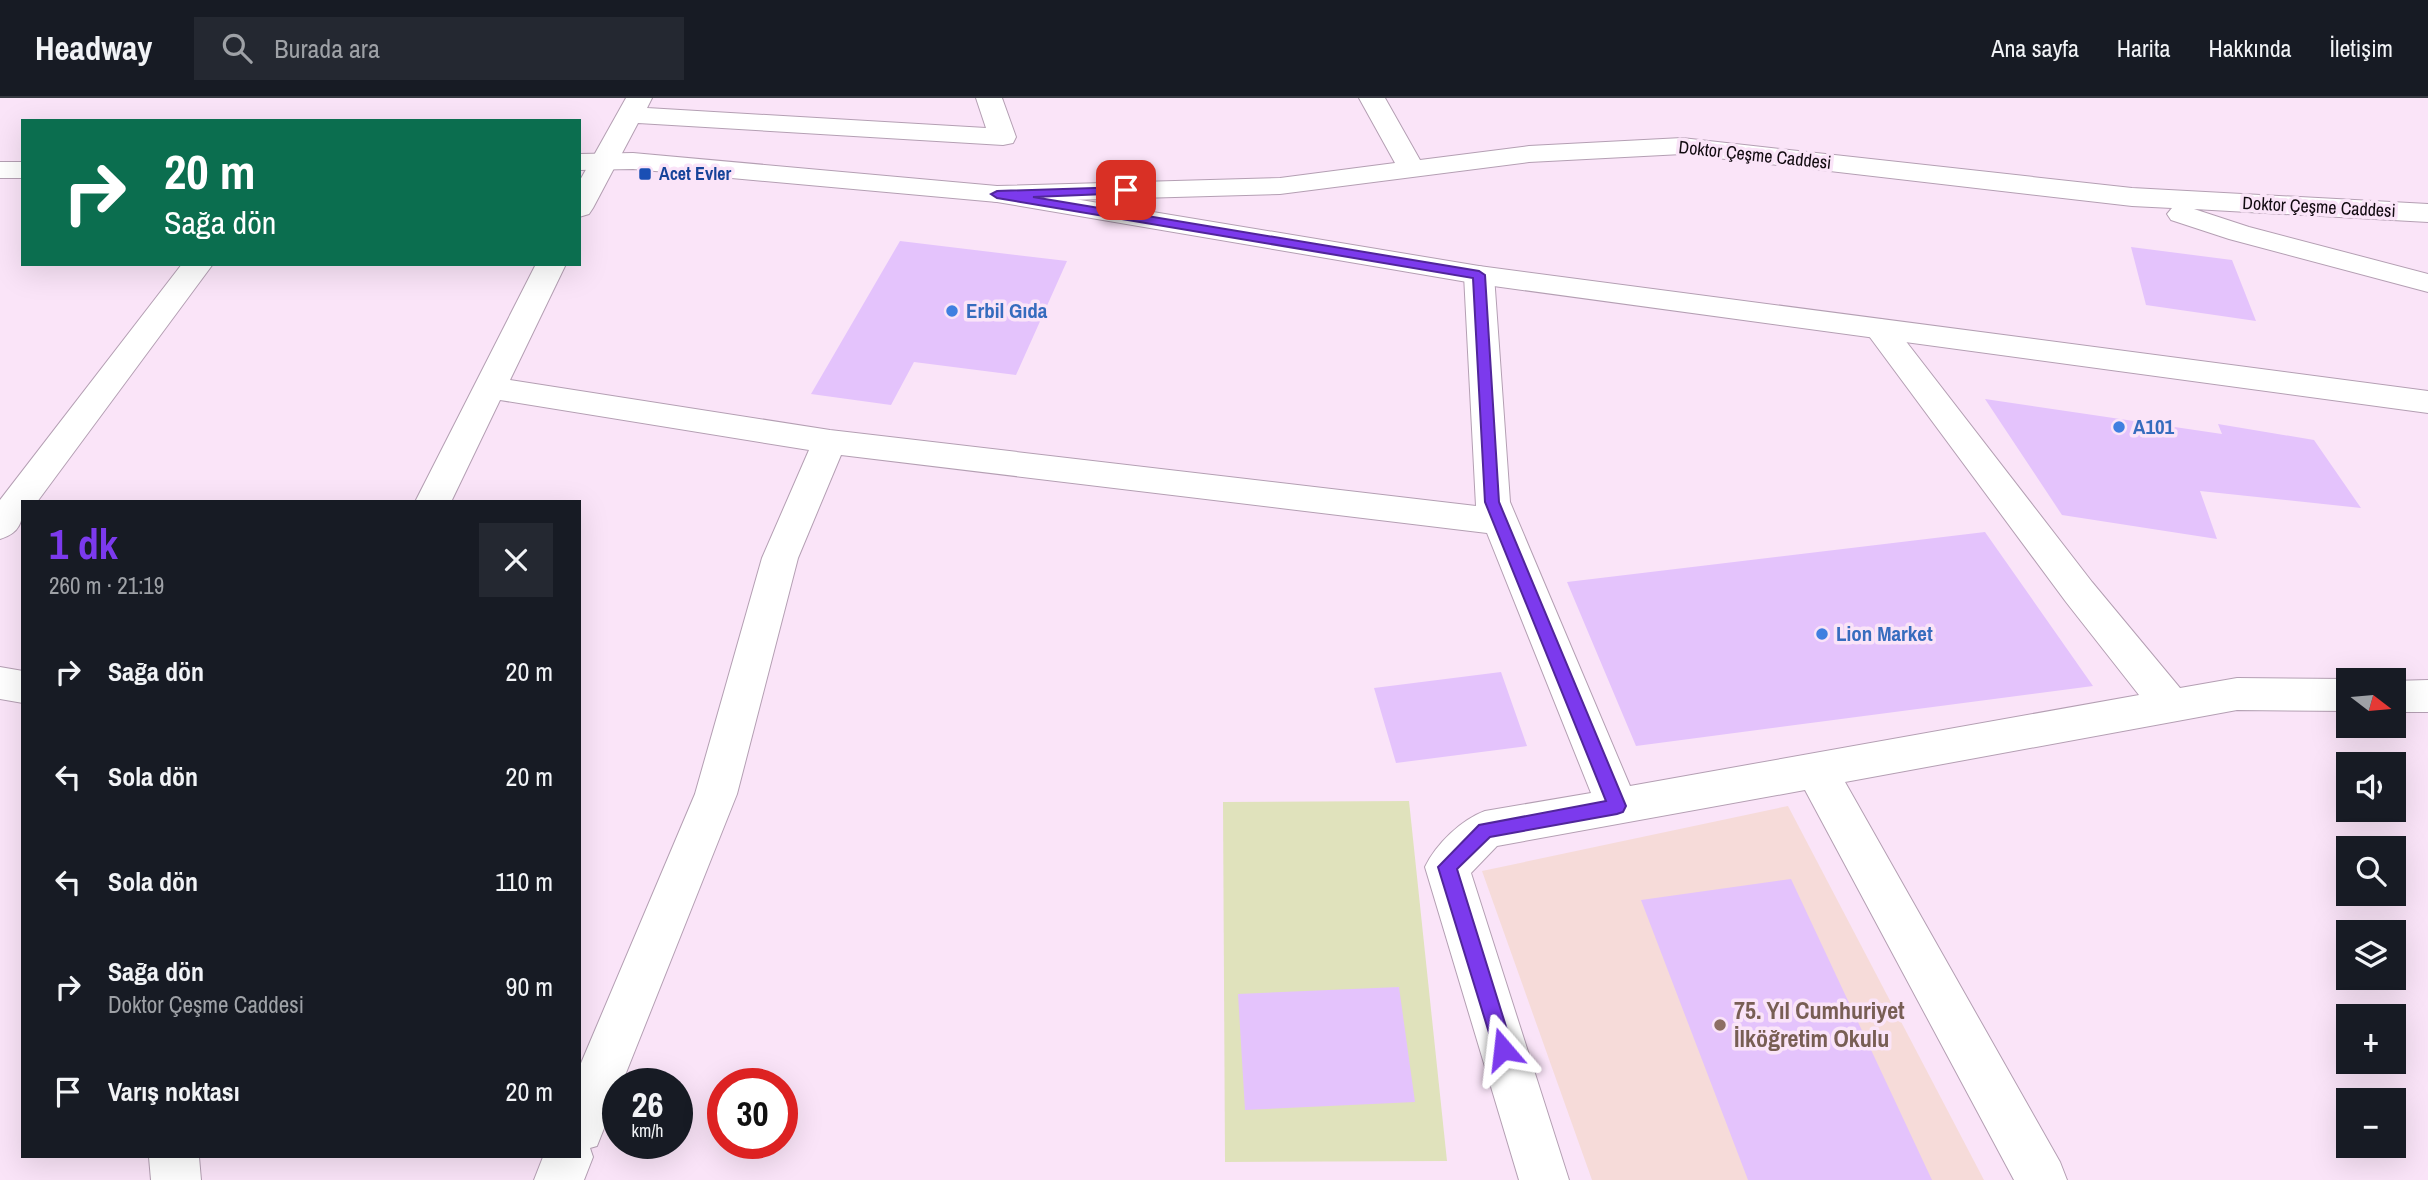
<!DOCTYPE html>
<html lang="tr">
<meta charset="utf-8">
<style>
body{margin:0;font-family:"Archivo Narrow",sans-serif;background:#242831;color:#f1f3f6;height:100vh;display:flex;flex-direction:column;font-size:26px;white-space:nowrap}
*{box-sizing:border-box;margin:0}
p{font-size:23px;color:#9ea1a6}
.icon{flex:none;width:38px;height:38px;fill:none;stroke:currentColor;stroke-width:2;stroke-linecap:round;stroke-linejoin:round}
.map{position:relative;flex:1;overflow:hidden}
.sheet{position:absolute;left:21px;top:402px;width:560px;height:658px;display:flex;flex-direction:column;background:#171b24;border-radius:0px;box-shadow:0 7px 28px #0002}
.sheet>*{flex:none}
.top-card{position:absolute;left:21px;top:21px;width:560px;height:147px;border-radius:0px;box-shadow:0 7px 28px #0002;background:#0b6e4f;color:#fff;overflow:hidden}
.needle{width:46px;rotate:106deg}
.tools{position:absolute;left:2336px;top:570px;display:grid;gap:14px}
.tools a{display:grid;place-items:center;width:70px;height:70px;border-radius:0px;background:#171b24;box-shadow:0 7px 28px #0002;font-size:35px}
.speed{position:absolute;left:602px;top:970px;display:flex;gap:14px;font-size:35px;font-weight:700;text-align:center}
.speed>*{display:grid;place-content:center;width:91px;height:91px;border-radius:50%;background:#171b24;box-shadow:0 7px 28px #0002;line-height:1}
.speed small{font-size:18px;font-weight:400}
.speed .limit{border:10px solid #d22;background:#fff;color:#111}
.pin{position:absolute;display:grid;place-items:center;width:60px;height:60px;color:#fff;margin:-30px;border-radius:14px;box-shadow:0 4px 10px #0006}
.me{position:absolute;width:77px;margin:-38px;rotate:343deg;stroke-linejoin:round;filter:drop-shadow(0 0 5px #0008)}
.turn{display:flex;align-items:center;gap:24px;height:147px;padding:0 28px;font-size:32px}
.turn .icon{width:91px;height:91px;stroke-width:2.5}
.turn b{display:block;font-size:49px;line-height:60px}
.round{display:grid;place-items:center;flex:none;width:74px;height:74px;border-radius:0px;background:#242831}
.overview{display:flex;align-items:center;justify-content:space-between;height:119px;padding:0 28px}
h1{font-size:42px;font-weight:700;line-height:52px;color:#7c3aed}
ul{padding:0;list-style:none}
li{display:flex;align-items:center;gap:21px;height:105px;padding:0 28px}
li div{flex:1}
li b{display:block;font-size:26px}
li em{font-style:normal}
header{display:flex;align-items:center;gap:42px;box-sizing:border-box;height:98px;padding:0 35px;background:#171b24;border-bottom:2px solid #363941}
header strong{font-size:33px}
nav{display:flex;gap:38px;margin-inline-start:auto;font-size:24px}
.search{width:490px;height:63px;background:#242831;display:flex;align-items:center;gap:18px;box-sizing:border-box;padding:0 24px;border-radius:0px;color:#9ea1a6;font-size:26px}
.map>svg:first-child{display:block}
.education{fill:#f6dbd9}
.green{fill:#e0e2bc}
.building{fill:#e4c3fc}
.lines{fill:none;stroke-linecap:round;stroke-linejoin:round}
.minor-casing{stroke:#b49fb3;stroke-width:2}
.major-casing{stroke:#b49fb3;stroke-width:2}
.minor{fill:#fff;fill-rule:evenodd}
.major{fill:#fff;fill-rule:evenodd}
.route{fill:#7c3aed;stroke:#51269a;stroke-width:2}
.transit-dot{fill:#1a4fb4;stroke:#fae4f8;stroke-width:2.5}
.shop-dot{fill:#3f7fe0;stroke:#fae4f8;stroke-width:2.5}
.education-dot{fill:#8d6e63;stroke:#fae4f8;stroke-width:2.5}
.labels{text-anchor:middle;stroke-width:7;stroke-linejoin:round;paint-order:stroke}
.far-street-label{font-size:18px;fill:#110a10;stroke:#fae4f8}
.far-transit-label{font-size:18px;font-weight:bold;fill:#164399;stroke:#fae4f8;text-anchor:start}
.shop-label{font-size:21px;font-weight:bold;fill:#366cbe;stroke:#fae4f8;text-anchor:start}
.near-education-label{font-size:24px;font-weight:bold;fill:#785e54;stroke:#fae4f8;text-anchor:start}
</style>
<header>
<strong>Headway</strong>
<div class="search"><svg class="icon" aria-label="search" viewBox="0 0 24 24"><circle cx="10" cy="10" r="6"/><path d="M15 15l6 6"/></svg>Burada ara</div>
<nav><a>Ana sayfa</a><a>Harita</a><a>Hakkında</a><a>İletişim</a></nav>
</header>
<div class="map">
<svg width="2428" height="1082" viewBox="0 0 2428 1082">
<rect width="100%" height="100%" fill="#fae4f8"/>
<path class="education" d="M1788 708 1984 1082H1592L1482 773Z"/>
<path class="green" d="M1409 703 1447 1063 1225 1064 1223 704Z"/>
<path class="building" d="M900 143 1067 163 1016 277 914 264 891 307 811 296Z
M2131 149 2232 162 2256 223 2146 207Z
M1985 301 2222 336 2218 326 2314 342 2361 410 2200 393 2217 441 2062 417Z
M1985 434 2093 588 1636 648 1567 484Z
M1501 574 1527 648 1396 665 1374 590Z
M1791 781 1932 1082H1748L1641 802Z
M1399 889 1415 1004 1245 1012 1238 896Z"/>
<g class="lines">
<g class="minor-casing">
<path id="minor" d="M626 0H652L647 10 986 30 976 0H1002L1016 39 1013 45 1003 47 638 25 593 110 589 116 579 119V84Z
M1359 0H1385L1420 62 1529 48 1682 40 2132 90 2428 106V124L2194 111 2249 129 2428 176V194L2229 141 2171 122 2167 116 2172 110 2132 108 1682 56 1529 64 1280 96 997 104 987 102 983 96 987 90 997 88 1280 80 1395 65Z
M182 166H213L37 404H23C23 424 20 435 0 441V402Z
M536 166H566L510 282 830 332 1476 408 1464 177 1468 171 1479 168 1490 171 1494 177 1510 404 1630 688 2139 597 2066 504 1869 238 1864 231 1869 224 1880 221 1891 224 2092 484 2180 590 2237 580 2348 581 2353 583H2348V613L2237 612 1845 684 2060 1064 2067 1082H2014L1805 692 1497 748 1471 775 1569 1082H1519L1425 769C1436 746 1461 722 1485 713L1591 695 1487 435 841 357 798 460 737 696 622 985H618V995L597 1048 590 1050 593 1059 584 1082H534L543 1059H579V970L695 696 762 460 809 352 500 302 451 404H415Z
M0 569 23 573V605L0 601Z
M2428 582V614H2394V583H2392Z
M149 1059H199L201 1082H151Z"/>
</g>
<g class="major-casing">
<path id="major" d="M633 55 997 88 1479 168 2428 293V315L1479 186 997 104 633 71 579 72V56Z
M0 64H23V80H0Z"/>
</g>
<use href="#minor" class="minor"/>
<use href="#major" class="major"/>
</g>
<path class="route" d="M1126 89 1132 92 1130 95 1033 99 1479 173 1485 177 1499 404 1626 708 1623 714 1617 716 1490 739 1457 771 1513 951 1510 958 1503 961 1496 958 1494 951 1438 769 1479 727 1606 703 1485 404 1473 180 997 100 991 96 997 93Z"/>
<rect class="transit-dot" x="638" y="69" width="14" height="14" rx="3.5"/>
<g class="shop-dot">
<circle cx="952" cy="213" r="7"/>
<circle cx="2119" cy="329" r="7"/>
<circle cx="1822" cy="536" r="7"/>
</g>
<circle class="education-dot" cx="1720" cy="927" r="7"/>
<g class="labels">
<g class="far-street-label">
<text transform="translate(1755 57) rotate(6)" y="6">Doktor Çeşme Caddesi</text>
<text transform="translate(2319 109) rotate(3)" y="6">Doktor Çeşme Caddesi</text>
</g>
<g class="far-transit-label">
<text x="659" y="82">Acet Evler</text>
</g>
<g class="shop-label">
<text x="966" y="220">Erbil Gıda</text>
<text x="2133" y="336">A101</text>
<text x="1836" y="543">Lion Market</text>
</g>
<g class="near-education-label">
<text x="1734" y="921">75. Yıl Cumhuriyet<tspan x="1734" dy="28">İlköğretim Okulu</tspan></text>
</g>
</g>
</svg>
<div class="tools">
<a><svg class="needle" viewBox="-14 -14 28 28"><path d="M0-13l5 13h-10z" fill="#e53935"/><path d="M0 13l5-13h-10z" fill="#9ea1a6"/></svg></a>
<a><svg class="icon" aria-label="sound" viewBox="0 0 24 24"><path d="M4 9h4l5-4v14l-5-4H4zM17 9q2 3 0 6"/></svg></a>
<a><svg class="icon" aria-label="search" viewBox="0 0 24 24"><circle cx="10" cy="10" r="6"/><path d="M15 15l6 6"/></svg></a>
<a><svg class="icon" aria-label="layers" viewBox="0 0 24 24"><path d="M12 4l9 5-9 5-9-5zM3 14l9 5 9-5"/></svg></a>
<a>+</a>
<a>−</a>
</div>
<div class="speed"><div>26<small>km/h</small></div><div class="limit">30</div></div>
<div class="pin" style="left:1126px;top:92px;background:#d93025"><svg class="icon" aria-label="arrive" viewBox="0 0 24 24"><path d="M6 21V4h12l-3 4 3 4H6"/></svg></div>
<svg class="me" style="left:1503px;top:951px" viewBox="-20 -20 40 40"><path d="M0-17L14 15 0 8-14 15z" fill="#7c3aed" stroke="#fff" stroke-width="4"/></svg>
<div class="top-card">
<div class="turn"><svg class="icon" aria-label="right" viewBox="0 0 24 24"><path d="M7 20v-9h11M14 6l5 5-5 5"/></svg><div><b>20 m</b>Sağa dön</div></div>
</div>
<section class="sheet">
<div class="overview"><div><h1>1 dk</h1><p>260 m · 21:19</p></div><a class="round"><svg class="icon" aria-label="close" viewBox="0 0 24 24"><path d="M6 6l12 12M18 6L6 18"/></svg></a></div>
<ul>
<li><svg class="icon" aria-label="right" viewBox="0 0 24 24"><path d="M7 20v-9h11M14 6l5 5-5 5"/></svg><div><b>Sağa dön</b></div><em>20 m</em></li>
<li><svg class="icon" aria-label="left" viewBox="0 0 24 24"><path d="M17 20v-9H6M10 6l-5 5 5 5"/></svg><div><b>Sola dön</b></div><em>20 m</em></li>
<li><svg class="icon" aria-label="left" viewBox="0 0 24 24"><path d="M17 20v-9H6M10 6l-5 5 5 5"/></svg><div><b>Sola dön</b></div><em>110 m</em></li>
<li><svg class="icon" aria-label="right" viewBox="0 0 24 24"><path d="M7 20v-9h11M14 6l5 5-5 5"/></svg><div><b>Sağa dön</b><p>Doktor Çeşme Caddesi</p></div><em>90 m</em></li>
<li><svg class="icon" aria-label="arrive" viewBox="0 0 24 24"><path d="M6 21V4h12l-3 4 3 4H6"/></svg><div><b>Varış noktası</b></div><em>20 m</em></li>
</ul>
</section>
</div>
